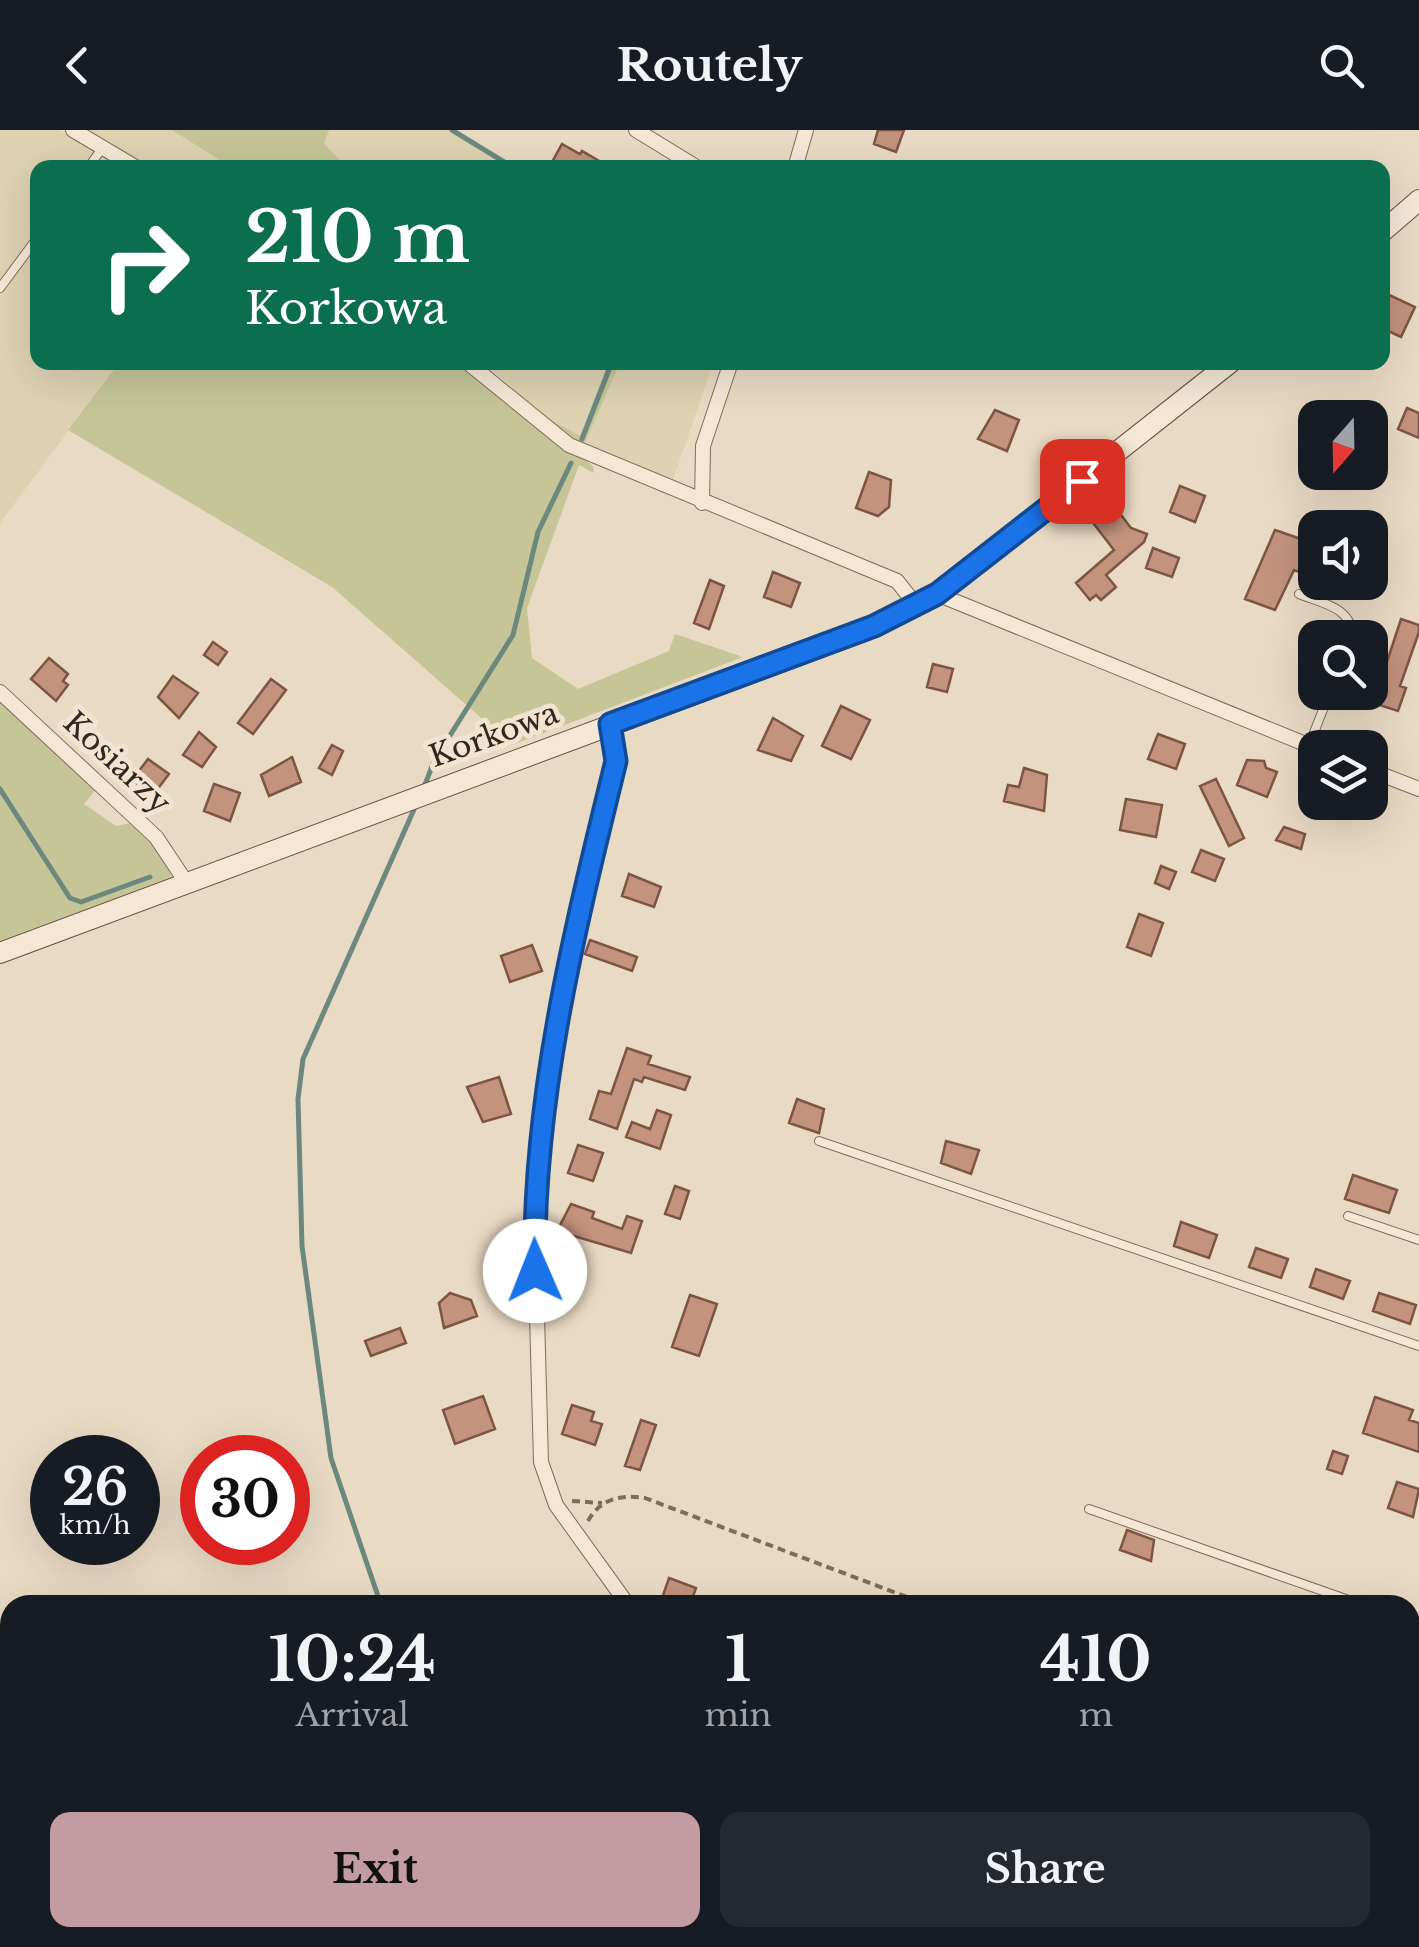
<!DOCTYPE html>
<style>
body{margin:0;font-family:"Libre Baskerville",serif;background:#242831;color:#f1f3f6;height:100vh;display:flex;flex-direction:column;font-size:38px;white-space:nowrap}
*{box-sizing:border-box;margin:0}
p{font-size:32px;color:#9ea1a6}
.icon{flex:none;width:55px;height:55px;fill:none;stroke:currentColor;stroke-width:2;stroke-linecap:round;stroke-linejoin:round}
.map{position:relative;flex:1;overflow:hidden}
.drawer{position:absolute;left:0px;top:1465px;width:1420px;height:352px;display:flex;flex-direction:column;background:#171b24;border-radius:30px 30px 0 0;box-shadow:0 10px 40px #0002}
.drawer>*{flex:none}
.guide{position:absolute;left:30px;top:30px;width:1360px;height:210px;border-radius:20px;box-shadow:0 10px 40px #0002;background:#0b6e4f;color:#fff;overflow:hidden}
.needle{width:65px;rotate:200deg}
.fabs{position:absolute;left:1298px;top:270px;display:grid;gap:20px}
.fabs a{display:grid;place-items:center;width:90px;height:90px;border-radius:20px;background:#171b24;box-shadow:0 10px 40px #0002;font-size:50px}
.speed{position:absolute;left:30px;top:1305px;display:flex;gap:20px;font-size:50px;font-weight:700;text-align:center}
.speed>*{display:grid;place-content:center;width:130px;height:130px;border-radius:50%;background:#171b24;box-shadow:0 10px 40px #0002;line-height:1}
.speed small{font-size:25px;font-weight:400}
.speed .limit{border:15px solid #d22;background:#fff;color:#111}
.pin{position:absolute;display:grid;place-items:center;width:85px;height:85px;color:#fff;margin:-42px;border-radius:20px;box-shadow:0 5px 15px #0006}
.me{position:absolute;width:110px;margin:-55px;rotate:359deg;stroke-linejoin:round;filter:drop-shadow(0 0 8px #0008)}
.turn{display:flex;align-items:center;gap:35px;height:210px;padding:0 50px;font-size:45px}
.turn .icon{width:130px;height:130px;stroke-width:2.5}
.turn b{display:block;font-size:70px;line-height:85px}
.eta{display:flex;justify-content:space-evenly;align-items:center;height:170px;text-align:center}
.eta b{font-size:60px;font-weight:700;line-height:70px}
.button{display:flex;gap:20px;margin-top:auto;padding:20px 50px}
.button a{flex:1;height:115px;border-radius:20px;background:#c29ca2;color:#111;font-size:40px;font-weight:700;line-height:115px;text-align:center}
.button a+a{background:#242831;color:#f1f3f6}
header{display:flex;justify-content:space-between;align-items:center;height:130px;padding:0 50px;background:#171b24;font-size:45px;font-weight:700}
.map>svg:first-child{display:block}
.farmland{fill:#ddd2b1}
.green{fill:#c5c598}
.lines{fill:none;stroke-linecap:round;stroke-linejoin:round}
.stream{stroke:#6d897f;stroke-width:5}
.building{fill:#c3937d;stroke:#7d5544;stroke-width:2.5}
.lane-casing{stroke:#816c5c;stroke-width:10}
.street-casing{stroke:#816c5c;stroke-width:16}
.secondary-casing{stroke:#634d3f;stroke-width:22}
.path{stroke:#816c5c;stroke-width:4;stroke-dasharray:8 5;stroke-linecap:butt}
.lane{stroke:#f4e8d5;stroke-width:8}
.street{stroke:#f4e8d5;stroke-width:14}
.secondary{stroke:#f4e8d5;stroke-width:20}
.route-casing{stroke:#114b97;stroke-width:25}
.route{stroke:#1a73e8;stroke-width:18}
.labels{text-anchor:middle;stroke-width:10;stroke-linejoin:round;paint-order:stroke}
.street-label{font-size:30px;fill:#32261e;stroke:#f1e5d2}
</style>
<header><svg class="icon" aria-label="back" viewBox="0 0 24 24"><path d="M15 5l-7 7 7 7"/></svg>Routely<svg class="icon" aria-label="search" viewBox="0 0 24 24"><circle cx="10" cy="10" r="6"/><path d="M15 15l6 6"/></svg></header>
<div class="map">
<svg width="1419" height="1817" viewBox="0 0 1419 1817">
<rect width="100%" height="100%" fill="#e9dac3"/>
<path class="farmland" d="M0 0H59L123 37 38 38V232L119 233 0 393Z
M83 0H448L509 37H147Z
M485 233H608L580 307 543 286Z
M620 233H713L672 353 583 317Z"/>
<path class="green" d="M172 0H329L324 14 347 37H231Z
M119 233H460L593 336 594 343 579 335 527 478 532 528 578 559 669 521 675 504 743 527 512 615 332 457 68 300Z
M608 233H620L583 317 543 286 580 306Z
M0 569 98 657 84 674 116 696 131 693C150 708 166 724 172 748L0 814Z"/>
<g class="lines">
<path class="stream" d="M452 0 514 38
M582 309 612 232
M0 659 70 768 81 772 150 747
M423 660 434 631 513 505 538 402 571 333
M381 1475 331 1328 302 1116 298 969 303 929 416 675
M478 1808 480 1817"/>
</g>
<path class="building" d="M878 0H904L896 22 874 14Z
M562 14 580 24 582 21 611 38H562L552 32Z
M1387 164 1415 177 1401 207 1382 198Z
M1407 278 1419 283V308L1398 299Z
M995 280 1019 290 1007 321 978 309Z
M869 342 891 350 889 377 878 386 856 378Z
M1180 356 1205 366 1195 392 1170 382Z
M1108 368 1131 398 1147 404 1144 412 1106 445 1116 457 1101 470 1096 465 1090 470 1076 453 1114 420 1087 385Z
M1275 400 1315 414V448L1294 440 1275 480 1245 469Z
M1153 418 1179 428 1172 447 1146 438Z
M773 442 800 453 791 477 764 467Z
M710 450 724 456 709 499 694 493Z
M1401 489 1419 495V502L1400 556 1406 558 1398 581 1376 574 1377 569 1367 566 1374 548 1381 550Z
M213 512 227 522 218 535 204 525Z
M49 528 68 544 63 551 68 555 56 571 31 549Z
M933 534 953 539 947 562 927 557Z
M173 546 198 563 179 588 158 567Z
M271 549 286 560 253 604 238 593Z
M841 576 870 590 851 629 822 616Z
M773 588 803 606 791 631 758 620Z
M199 602 216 617 202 637 183 625Z
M1158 604 1185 614 1176 639 1148 629Z
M332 615 343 621 332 645 319 638Z
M292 627 301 652 269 666 261 645Z
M148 629 169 644 153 665 132 650Z
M1247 630 1264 631 1266 638 1277 642 1267 667 1237 655Z
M1024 638 1047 645 1044 681 1004 671 1008 655 1019 657Z
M1216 649 1244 708 1229 716 1200 656Z
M214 654 240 663 230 691 204 681Z
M1126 669 1162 675 1156 707 1120 700Z
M1284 697 1305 704 1301 719 1276 710Z
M1201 720 1224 729 1215 751 1192 742Z
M1161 736 1176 742 1169 759 1155 753Z
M629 744 661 757 654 777 622 766Z
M1139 784 1163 793 1151 826 1127 817Z
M590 810 637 827 632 841 585 824Z
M532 815 542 841 510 852 501 826Z
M627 918 651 926 648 934 690 947 685 960 644 947 642 952 634 949 617 999 590 989 599 961 611 964Z
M499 947 511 984 483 992 467 957Z
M797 969 824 979 819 1003 789 993Z
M657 980 671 985 660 1019 626 1007 632 992 650 999Z
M946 1011 979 1020 971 1044 941 1033Z
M578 1015 603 1023 593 1051 568 1043Z
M1353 1045 1397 1060 1389 1083 1345 1069Z
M675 1056 689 1061 680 1089 665 1084Z
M571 1074 594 1082 592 1088 622 1099 627 1086 642 1091 631 1123 557 1101Z
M1181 1092 1217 1105 1209 1128 1174 1116Z
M1256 1118 1288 1129 1281 1148 1249 1137Z
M1316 1139 1350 1151 1343 1169 1310 1157Z
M450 1163 471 1170 477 1186 444 1198 439 1173Z
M1379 1163 1416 1175 1410 1194 1373 1181Z
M690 1165 717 1174 699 1226 672 1217Z
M400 1198 406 1213 371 1226 365 1211Z
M483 1266 495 1299 455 1314 443 1280Z
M1375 1267 1413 1280 1409 1290 1419 1293V1322L1363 1303Z
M572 1275 594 1282 591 1291 602 1294 595 1315 562 1304Z
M641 1290 656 1295 640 1340 625 1336Z
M1333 1321 1348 1326 1342 1344 1327 1339Z
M1397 1352 1419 1359 1413 1387 1388 1378Z
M1127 1400 1154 1410 1151 1431 1120 1420Z
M669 1448 696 1458 690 1475 661 1471Z"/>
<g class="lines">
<g class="lane-casing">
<path id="lane" d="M88 38 103 17
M0 158 38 107
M1299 464C1324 474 1352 477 1353 508
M1309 615 1330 562
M819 1011 1419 1216
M1348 1086 1419 1110
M1089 1379 1363 1475
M1410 1491 1419 1495"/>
</g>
<g class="street-casing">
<path id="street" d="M73 0 137 38
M636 0 698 38
M795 38 806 0
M467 232 569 315 897 451 916 475
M702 373 703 316 731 232
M937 464 1315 618
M0 562 156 707 186 752
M610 594 616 631 564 861 534 1075 541 1332 556 1375 628 1475
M1370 640 1419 659"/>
</g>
<g class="secondary-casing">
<path id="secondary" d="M1382 102 1419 70
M0 823 874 497 937 464 1231 232
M1410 1580 1419 1552
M1334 1817 1337 1808"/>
</g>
<path class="path" d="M572 1371 602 1373
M588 1391C600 1369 621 1364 645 1368L928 1475"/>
<use href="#lane" class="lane"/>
<use href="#street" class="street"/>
<use href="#secondary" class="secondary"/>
</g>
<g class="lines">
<g class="route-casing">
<path id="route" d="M535 1141C532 969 575 798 616 631L610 594 874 496 937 464 1082 351"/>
</g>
<use href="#route" class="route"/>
</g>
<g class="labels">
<g class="street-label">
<text transform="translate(494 605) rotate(-20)" y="10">Korkowa</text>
<text transform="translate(117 633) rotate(43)" y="10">Kosiarzy</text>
</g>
</g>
</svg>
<div class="fabs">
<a><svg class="needle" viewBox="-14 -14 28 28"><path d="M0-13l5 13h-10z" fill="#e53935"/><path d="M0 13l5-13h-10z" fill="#9ea1a6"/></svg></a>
<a><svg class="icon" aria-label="sound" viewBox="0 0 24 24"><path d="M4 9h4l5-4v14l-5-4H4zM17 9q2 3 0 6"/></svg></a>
<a><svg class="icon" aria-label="search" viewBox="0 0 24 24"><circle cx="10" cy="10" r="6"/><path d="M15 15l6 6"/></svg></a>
<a><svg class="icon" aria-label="layers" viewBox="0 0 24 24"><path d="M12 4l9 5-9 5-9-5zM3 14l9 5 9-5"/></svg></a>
</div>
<div class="speed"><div>26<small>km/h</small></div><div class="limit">30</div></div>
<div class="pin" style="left:1082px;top:351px;background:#d93025"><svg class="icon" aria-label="arrive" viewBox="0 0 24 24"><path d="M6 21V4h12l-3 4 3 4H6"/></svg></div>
<svg class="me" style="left:535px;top:1141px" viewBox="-20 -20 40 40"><circle r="19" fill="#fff"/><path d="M0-13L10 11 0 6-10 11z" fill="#1a73e8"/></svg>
<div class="guide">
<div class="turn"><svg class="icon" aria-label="right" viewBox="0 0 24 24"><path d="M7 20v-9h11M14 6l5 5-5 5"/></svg><div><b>210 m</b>Korkowa</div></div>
</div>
<section class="drawer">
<div class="eta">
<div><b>10:24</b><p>Arrival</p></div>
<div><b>1</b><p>min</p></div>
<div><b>410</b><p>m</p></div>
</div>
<div class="button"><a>Exit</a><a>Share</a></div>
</section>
</div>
